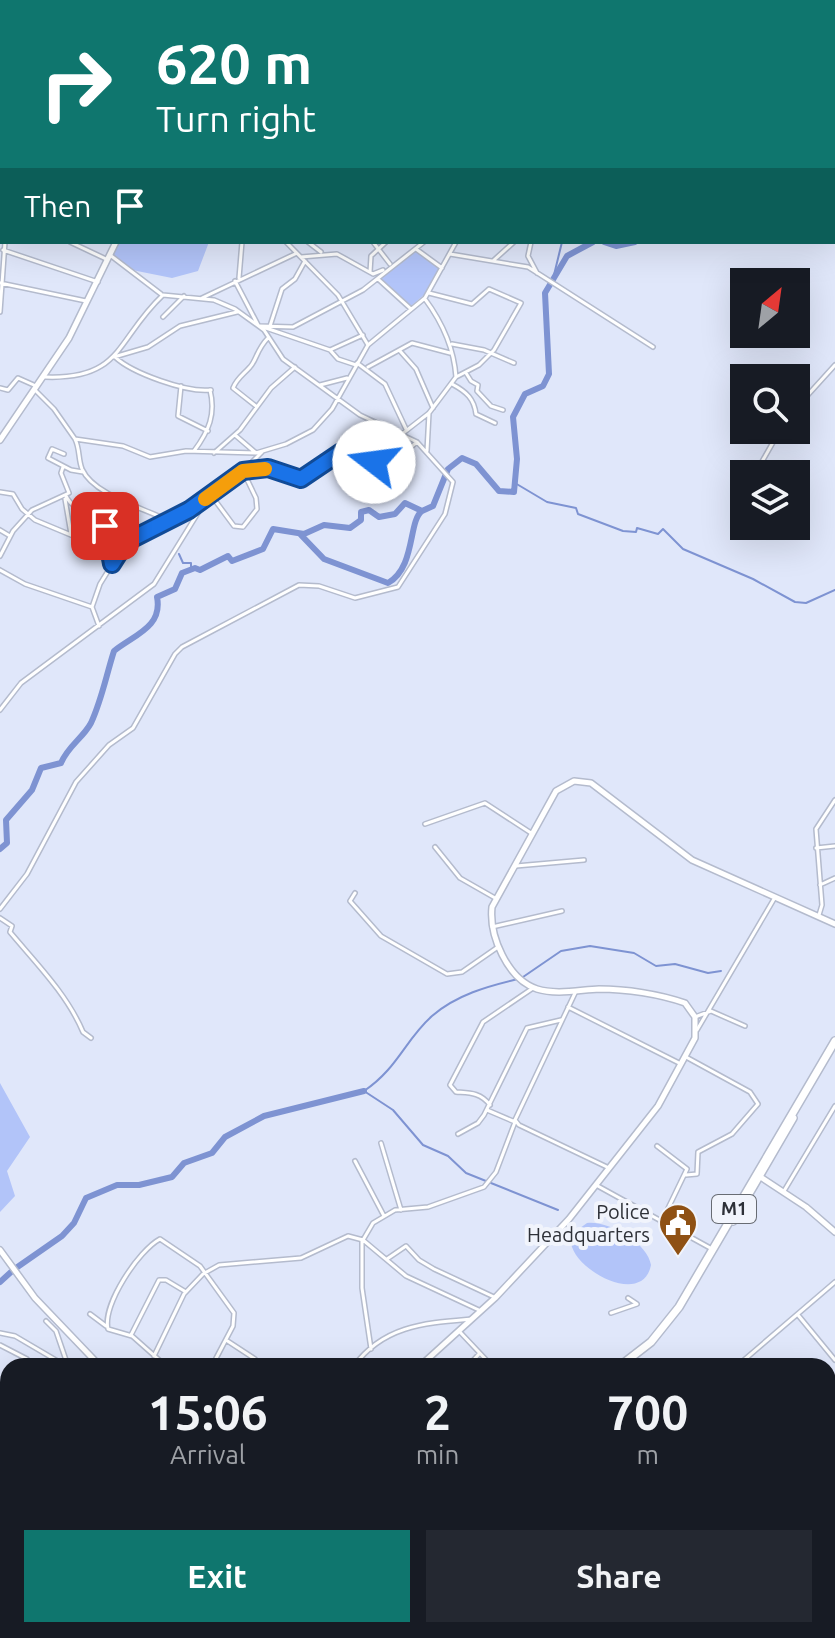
<!DOCTYPE html>
<style>
body{margin:0;font-family:Ubuntu,sans-serif;background:#242831;color:#f1f3f6;height:100vh;display:flex;flex-direction:column;font-size:30px;white-space:nowrap}
*{box-sizing:border-box;margin:0}
p{font-size:26px;color:#9ea1a6}
.icon{flex:none;width:44px;height:44px;fill:none;stroke:currentColor;stroke-width:2;stroke-linecap:round;stroke-linejoin:round}
.map{position:relative;flex:1;overflow:hidden}
.side{position:absolute;left:0px;top:1358px;width:836px;height:280px;display:flex;flex-direction:column;background:#171b24;border-radius:24px 24px 0 0;box-shadow:0 8px 32px #0002}
.side>*{flex:none}
.hud{position:absolute;left:0px;top:0px;width:836px;height:244px;box-shadow:0 8px 32px #0002;background:#0f766e;color:#fff;overflow:hidden}
.needle{width:52px;rotate:29deg}
.fabs{position:absolute;left:730px;top:268px;display:grid;gap:16px}
.fabs a{display:grid;place-items:center;width:80px;height:80px;border-radius:0px;background:#171b24;box-shadow:0 8px 32px #0002;font-size:40px}
.pin{position:absolute;display:grid;place-items:center;width:68px;height:68px;color:#fff;margin:-34px;border-radius:16px;box-shadow:0 4px 12px #0006}
.me{position:absolute;width:88px;margin:-44px;rotate:285deg;stroke-linejoin:round;filter:drop-shadow(0 0 6px #0008)}
.turn{display:flex;align-items:center;gap:28px;height:168px;padding:0 24px;font-size:36px}
.turn .icon{width:104px;height:104px;stroke-width:2.5}
.turn b{display:block;font-size:56px;line-height:68px}
.then{display:flex;align-items:center;height:76px;padding:0 24px;background:#0003;gap:16px;font-size:30px}
.eta{display:flex;justify-content:space-evenly;align-items:center;height:136px;text-align:center}
.eta b{font-size:48px;font-weight:700;line-height:56px}
.button{display:flex;gap:16px;margin-top:auto;padding:16px 24px}
.button a{flex:1;height:92px;border-radius:0px;background:#0f766e;color:#fff;font-size:32px;font-weight:700;line-height:92px;text-align:center}
.button a+a{background:#242831;color:#f1f3f6}
.map>svg:first-child{display:block}
.green{fill:#b2c4f9}
.lines{fill:none;stroke-linecap:round;stroke-linejoin:round}
.stream{stroke:#7e93d2;stroke-width:2}
.river{stroke:#7e93d2;stroke-width:6}
.street-casing{stroke:#b4bbcd;stroke-width:6}
.secondary-casing{stroke:#b4bbcd;stroke-width:8}
.highway-casing{stroke:#b4bbcd;stroke-width:10}
.street{stroke:#fff;stroke-width:3}
.secondary{stroke:#fff;stroke-width:5}
.highway{stroke:#fff;stroke-width:7}
.route-casing{stroke:#114b97;stroke-width:20}
.route{stroke:#1a73e8;stroke-width:14}
.slow{stroke:#f59e0b;stroke-width:14}
.labels{text-anchor:middle;stroke-width:8;stroke-linejoin:round;paint-order:stroke}
.shield{fill:#f1f4fc;stroke:#686c73;stroke-width:2}
.shield-label{font-size:18px;font-weight:bold;fill:#2e3138}
.poi-label{font-size:20px;fill:#2e3138;stroke:#f1f4fc;text-anchor:end}
</style>
<div class="map">
<svg width="835" height="1638" viewBox="0 0 835 1638">
<rect width="100%" height="100%" fill="#e0e7fa"/>
<path class="green" d="M119 242H209L198 271 172 278 137 271 127 268 112 253Z
M417 251 439 269 425 294 411 306 380 279Z
M0 1083 30 1137 7 1171 15 1196 0 1212Z
M587 1223C608 1220 648 1243 651 1265 643 1307 575 1271 571 1243L576 1231Z
M243 1630H308L304 1638H230Z"/>
<g class="lines">
<path class="stream" d="M585 242 588 244
M553 279 562 242
M515 483 547 502 576 508 578 514 623 531 636 532 637 528 658 534 663 529 683 549 753 579 795 602 806 603 835 590
M179 554 183 563H191V569
M523 977 561 951 590 946 634 953 656 966 675 964 708 973 721 971
M364 1091 393 1110 423 1145 448 1156 466 1173 558 1210
M364 1091C398 1068 405 1040 432 1016 456 995 488 986 518 979"/>
<path class="river" d="M493 0 495 2
M834 24H835
M604 242 616 246 635 242
M300 534 324 559 388 583C416 567 408 521 422 511
M0 849 7 843 6 820 32 790 41 768 61 763C68 746 83 738 91 723 102 699 106 676 114 651 134 635 163 627 157 597L175 589 182 573 195 568 200 570 228 556 232 561 263 549 273 529 304 534 324 525 350 528 361 520V512L369 510 379 517 395 514 405 503 422 511 433 506 448 469 462 458 476 464 499 491 514 492 517 459 513 417 525 394 543 386 549 374 545 293 567 256 593 242
M16 1268 62 1236 74 1223 86 1198 117 1185H139L172 1177 184 1163 212 1153 225 1137 264 1116 364 1091
M0 1282 11 1272"/>
<g class="street-casing">
<path id="street" d="M33 0 35 2
M68 0 70 2
M102 0 104 2
M154 0 157 2
M232 0 239 2
M292 0 299 2
M554 0 558 2
M592 0 594 2
M684 0 685 2
M449 2V0
M580 2 585 0
M651 2 653 0
M0 4 2 6
M0 28 2 30
M0 34 2 32
M0 80H2
M70 242 106 259
M286 242 338 295 368 345
M308 242 321 252
M373 242 390 264
M531 242 528 256 537 273
M416 249 442 268
M3 250 98 282
M450 254 528 267 653 347
M110 255 161 294
M301 257 337 254 373 274 383 270
M494 260 514 242
M370 272 371 256 386 242
M239 278 242 242
M378 279 411 309
M235 281 258 325
M0 283 86 301
M202 298 295 254
M425 299C442 322 454 349 456 377
M0 312 5 242
M163 317 184 296
M260 326 293 327 363 290 424 242
M270 326 282 289 295 279 305 261
M263 327 330 350 363 335
M452 344 484 350 514 363
M330 350 338 359 356 365
M400 351 416 369 433 408
M114 357 148 347 180 326 237 312
M115 357C132 373 187 393 211 390
M357 363 385 384 406 429
M368 367 412 343 450 353
M466 373 471 381 478 385 477 391 491 406 503 410
M452 384C467 392 474 399 476 414L495 423
M320 385 347 378
M181 386 178 416 208 431
M0 388 8 390 18 378 36 386
M35 390 54 409 75 439 123 446 150 457 186 451 256 453 286 444 313 430 332 409 368 345 425 298 456 242
M257 407 233 388C237 378 243 375 250 367 256 361 257 349 268 338
M796 408 835 365
M402 434 429 413 456 377 479 365 494 350 521 303 489 289 472 304 429 293
M235 435 256 453
M75 439C80 449 78 459 82 469 93 494 140 507 165 519
M194 451C209 431 216 414 210 390
M427 451 429 413
M214 453 240 430 271 388 295 367
M64 454 52 449 48 458 71 470 83 472
M755 474 780 430
M0 492 13 494 22 509 35 520 107 550 112 564
M211 495 234 526 243 527 257 509 256 498 243 471 268 468 301 479 341 452 388 466 417 442
M66 496C79 522 107 496 107 549
M108 496 107 501 125 543
M65 499 71 534
M0 530 10 536
M0 556 13 531 32 510 69 493 61 473 63 467
M0 570 25 584 92 607 100 584 126 542 162 521 189 510 243 471 262 452
M92 607 99 626
M0 710 21 683 154 584 206 500
M425 824 485 803 531 833
M435 847 460 878 495 898
M816 848 835 846
M516 866 584 860
M820 885 835 878
M355 893 350 901 381 936 447 974 462 972 498 947
M0 909 27 874 76 782 109 745 133 728 175 654 182 647 299 585 319 586 355 598 398 587 445 514 453 482 417 442 360 415 283 359 264 330 235 309 214 300 163 295C116 339 123 380 45 377
M819 915 822 905 816 829 835 800
M0 918 12 926 10 932C35 962 67 994 83 1032L91 1038
M492 927 562 911
M576 991 515 1120 519 1125 609 1168
M568 1007 679 1063
M695 1017 711 1011 745 1026
M697 1030 774 899
M686 1057 750 1092 758 1104 732 1134 698 1152 697 1174 686 1175
M490 1105C480 1092 469 1093 456 1092L450 1085 483 1022 533 988
M458 1134 478 1123 484 1115 527 1028 561 1020
M381 1143 401 1210
M657 1146 687 1169 661 1223
M355 1161 384 1216
M596 1185 712 1249
M784 1191 835 1106
M362 1240V1288L371 1349
M363 1240 373 1223 395 1210 428 1207 484 1187 496 1172 515 1122 487 1110
M387 1259 406 1246 419 1260 434 1269 494 1297
M611 1313 637 1304 628 1298
M90 1314 106 1326
M798 1315 835 1360
M46 1321 56 1331 68 1366
M459 1331 492 1366
M0 1333 15 1336 66 1366
M132 1336 108 1329C102 1305 139 1250 160 1239L200 1266 234 1313 233 1326 212 1366
M226 1340 255 1359V1366
M0 1345 27 1359V1366
M154 1356 184 1294 203 1274 219 1265 301 1258 348 1236 363 1240 406 1276 481 1311
M429 1358 438 1366
M166 1366 131 1335 159 1280H166L186 1292
M354 1366C384 1325 426 1323 472 1319
M468 1366 479 1354
M737 1366 835 1282
M0 1389 8 1387
M0 1429 6 1422
M0 1510 8 1498
M0 1532 8 1535
M828 1550 835 1555
M0 1595 8 1591
M409 1630 419 1638
M564 1630 567 1638
M638 1630 653 1638
M795 1630 812 1638
M17 1638 30 1630"/>
</g>
<g class="secondary-casing">
<path id="secondary" d="M254 2 255 0
M0 440 69 338 116 242
M759 1176 806 1207 835 1232
M0 1250 35 1298 100 1366
M420 1366 495 1298 569 1219 658 1106 695 1038V1017L685 1003C659 994 626 989 599 989 579 990 556 995 537 989 507 979 489 935 492 907L556 791 574 781 591 783 692 860 835 924
M414 1630 424 1638"/>
</g>
<g class="highway-casing">
<path id="highway" d="M733 1221 793 1118
M620 1366 651 1342 679 1307 835 1041
M220 1638 233 1630"/>
</g>
<use href="#street" class="street"/>
<use href="#secondary" class="secondary"/>
<use href="#highway" class="highway"/>
</g>
<g class="lines">
<g class="route-casing">
<path id="route" d="M105 526 112 564 126 542 189 510 243 471 268 468 301 479 341 452 374 462"/>
</g>
<use href="#route" class="route"/>
<path class="slow" d="M205 499 243 471 265 469"/>
</g>
<defs>
<g id="civic-pin" transform="scale(2)"><path d="M0 17L-7.5 6A9.5 9.5 0 1 1 7.5 6Z" fill="#8f5114" stroke="#f1f4fc"/><path d="M-.6-6.5H3V-4.5H.6V-3L4-1V1h2V6H-6V1h2V-1L-.6-3ZM-1.2 2.5V6h2.4V2.5Z" fill="#fff"/></g>
</defs>
<g fill-rule="evenodd">
<use href="#civic-pin" x="678" y="1223"/>
</g>
<g class="labels">
<rect class="shield" x="712" y="1195" width="44" height="28" rx="6"/>
<g class="shield-label">
<text x="734" y="1215">M1</text>
</g>
<g class="poi-label">
<text x="650" y="1219">Police<tspan x="650" dy="23">Headquarters</tspan></text>
</g>
</g>
</svg>
<div class="fabs">
<a><svg class="needle" viewBox="-14 -14 28 28"><path d="M0-13l5 13h-10z" fill="#e53935"/><path d="M0 13l5-13h-10z" fill="#9ea1a6"/></svg></a>
<a><svg class="icon" aria-label="search" viewBox="0 0 24 24"><circle cx="10" cy="10" r="6"/><path d="M15 15l6 6"/></svg></a>
<a><svg class="icon" aria-label="layers" viewBox="0 0 24 24"><path d="M12 4l9 5-9 5-9-5zM3 14l9 5 9-5"/></svg></a>
</div>
<div class="pin" style="left:105px;top:526px;background:#d93025"><svg class="icon" aria-label="arrive" viewBox="0 0 24 24"><path d="M6 21V4h12l-3 4 3 4H6"/></svg></div>
<svg class="me" style="left:374px;top:462px" viewBox="-20 -20 40 40"><circle r="19" fill="#fff"/><path d="M0-13L10 11 0 6-10 11z" fill="#1a73e8"/></svg>
<div class="hud">
<div class="turn"><svg class="icon" aria-label="right" viewBox="0 0 24 24"><path d="M7 20v-9h11M14 6l5 5-5 5"/></svg><div><b>620 m</b>Turn right</div></div>
<div class="then">Then<svg class="icon" aria-label="arrive" viewBox="0 0 24 24"><path d="M6 21V4h12l-3 4 3 4H6"/></svg></div>
</div>
<section class="side">
<div class="eta">
<div><b>15:06</b><p>Arrival</p></div>
<div><b>2</b><p>min</p></div>
<div><b>700</b><p>m</p></div>
</div>
<div class="button"><a>Exit</a><a>Share</a></div>
</section>
</div>
